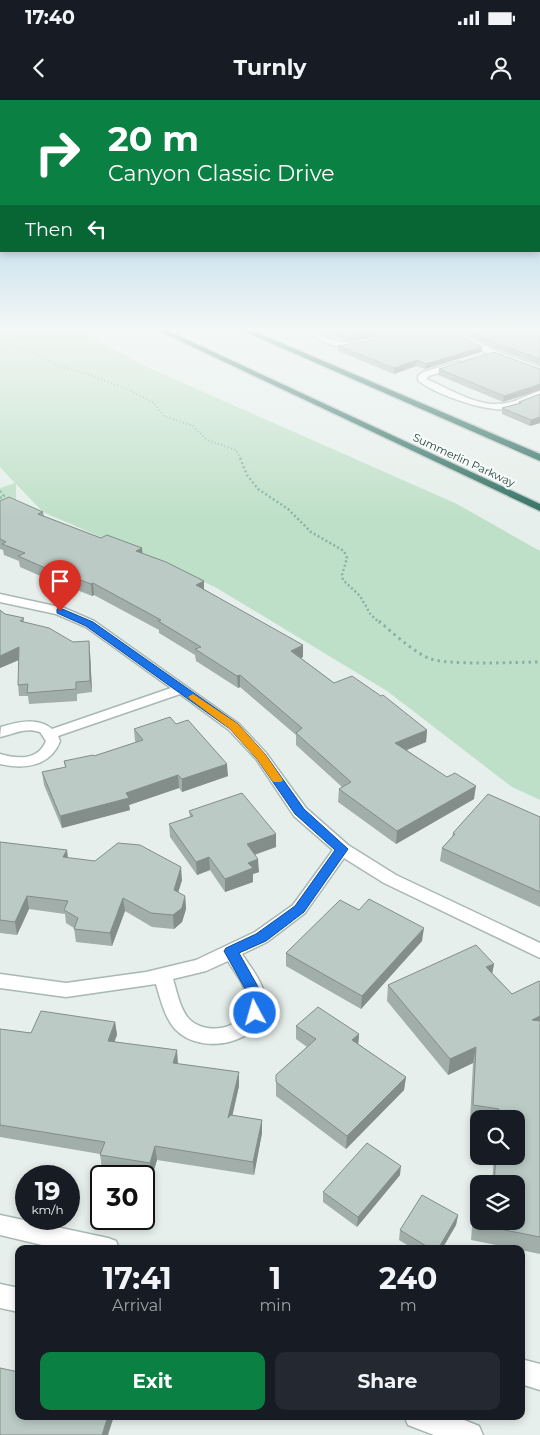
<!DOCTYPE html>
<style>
body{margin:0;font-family:Montserrat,sans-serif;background:#242831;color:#f1f3f6;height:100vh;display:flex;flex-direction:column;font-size:19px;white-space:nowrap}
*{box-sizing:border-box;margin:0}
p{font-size:16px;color:#9ea1a6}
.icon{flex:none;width:28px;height:28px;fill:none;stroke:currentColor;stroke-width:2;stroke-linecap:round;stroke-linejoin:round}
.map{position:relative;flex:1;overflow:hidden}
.side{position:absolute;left:15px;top:1145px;width:510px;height:175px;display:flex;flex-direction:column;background:#171b24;border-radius:10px;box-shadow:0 2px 8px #0003}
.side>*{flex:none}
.hud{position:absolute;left:0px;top:0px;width:540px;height:152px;box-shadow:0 2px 8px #0003;background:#0b8043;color:#fff;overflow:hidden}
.fabs{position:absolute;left:470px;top:1010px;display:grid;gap:10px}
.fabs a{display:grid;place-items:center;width:55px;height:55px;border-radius:10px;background:#171b24;box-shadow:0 2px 8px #0003;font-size:25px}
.speed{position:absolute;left:15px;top:1065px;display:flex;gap:10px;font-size:25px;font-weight:700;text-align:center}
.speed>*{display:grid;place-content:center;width:65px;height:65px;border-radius:50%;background:#171b24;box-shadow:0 2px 8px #0003;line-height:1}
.speed small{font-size:12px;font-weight:400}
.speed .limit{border:2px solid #111;border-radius:8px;background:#fff;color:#111}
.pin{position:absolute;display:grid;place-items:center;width:42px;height:42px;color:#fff;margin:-51px -21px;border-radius:50% 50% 50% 0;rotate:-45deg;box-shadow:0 0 5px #0007}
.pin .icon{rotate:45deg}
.me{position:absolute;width:55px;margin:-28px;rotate:354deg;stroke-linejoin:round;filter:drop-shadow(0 0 4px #0008)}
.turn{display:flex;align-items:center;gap:18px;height:105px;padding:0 25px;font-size:22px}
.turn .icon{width:65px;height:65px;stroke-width:2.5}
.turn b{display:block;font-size:35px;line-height:42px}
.then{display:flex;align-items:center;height:48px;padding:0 25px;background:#0003;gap:10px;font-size:19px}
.eta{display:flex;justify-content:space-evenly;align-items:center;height:85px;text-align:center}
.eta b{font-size:30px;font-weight:700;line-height:35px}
.primary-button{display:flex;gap:10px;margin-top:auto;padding:10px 25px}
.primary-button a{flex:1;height:58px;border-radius:10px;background:#0b8043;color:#fff;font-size:20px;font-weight:700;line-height:58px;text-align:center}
.primary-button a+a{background:#242831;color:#f1f3f6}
.status{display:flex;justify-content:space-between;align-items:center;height:35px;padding:0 25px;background:#171b24;direction:ltr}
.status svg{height:14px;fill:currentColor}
header{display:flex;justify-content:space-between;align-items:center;height:65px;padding:0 25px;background:#171b24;font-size:22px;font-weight:700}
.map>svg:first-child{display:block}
.green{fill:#bfe0c8}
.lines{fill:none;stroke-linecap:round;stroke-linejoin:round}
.minor-casing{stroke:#a8b8b2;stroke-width:3}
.tertiary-casing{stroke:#a8b8b2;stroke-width:3}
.motorway-casing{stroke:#c2cac8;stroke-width:3}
.path-far2{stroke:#86b3a5;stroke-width:2;stroke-dasharray:1 2.5;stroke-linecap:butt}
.path-far1{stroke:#86b3a5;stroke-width:2.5;stroke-dasharray:2 2.5;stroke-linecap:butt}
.path{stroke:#86b3a5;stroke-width:3;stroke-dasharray:2.5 4;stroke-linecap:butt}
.minor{fill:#fff;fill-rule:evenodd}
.tertiary{fill:#fff;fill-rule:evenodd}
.motorway{fill:#2f6f62;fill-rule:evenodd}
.wall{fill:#a1aea9}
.shaded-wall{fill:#838d89}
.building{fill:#bbcac4;stroke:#838d89}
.route{fill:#1a73e8;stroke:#114b97}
.slow{fill:#f59e0b}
.labels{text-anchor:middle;stroke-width:4.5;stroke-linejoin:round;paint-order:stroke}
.far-street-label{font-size:11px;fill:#24423a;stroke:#f7fbf9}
</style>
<div class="status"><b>17:40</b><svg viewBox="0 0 49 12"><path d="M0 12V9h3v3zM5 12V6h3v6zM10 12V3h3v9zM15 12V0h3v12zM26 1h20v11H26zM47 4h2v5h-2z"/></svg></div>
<header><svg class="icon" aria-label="back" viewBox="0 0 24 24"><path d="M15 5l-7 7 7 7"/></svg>Turnly<svg class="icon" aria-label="person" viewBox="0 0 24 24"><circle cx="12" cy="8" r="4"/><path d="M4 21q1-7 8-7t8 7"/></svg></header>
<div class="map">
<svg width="540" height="1335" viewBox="0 0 540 1335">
<rect width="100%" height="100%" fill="#e6efeb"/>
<path class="green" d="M0 230H77L149 268 457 404 540 451V700L512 687 387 591 215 487 43 412 16 384V402L0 405V388L15 383 0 367Z"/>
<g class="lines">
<g class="minor-casing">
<path id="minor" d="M316 230H324L321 234C357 256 380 227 413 230 407 234 398 236 391 238 366 246 333 254 312 234Z
M445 230H454L496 251 540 267V273L490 255Z
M457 262H460V266L429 276 426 279C450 289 480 309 507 303 518 301 529 294 540 291V297C529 301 518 307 506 309 486 312 433 294 418 280V276L423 272Z
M0 494 64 508 94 521 239 624 266 653 306 708 348 745 396 775 540 843V858L384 783 344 758 305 813 267 842 242 854C250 867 266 885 265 902 265 944 201 957 175 929 165 918 160 898 156 884L66 897 0 888V874L66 883 146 872 196 860 255 832 293 805 333 750 294 716 256 659 229 630 180 594 58 636 60 641C51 666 24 670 0 664V654C17 659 38 661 46 641L40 632C25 627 14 634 0 637L1 627C17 622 38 617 52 629L171 588 86 527 56 514 0 502ZM228 861C235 873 248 888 247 903 245 930 206 936 189 919 180 909 177 892 173 879L206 871Z"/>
</g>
<g class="tertiary-casing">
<path id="tertiary" d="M0 1115 108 1138 116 1141 119 1149H59L0 1135Z
M0 1184 19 1188V1212L0 1208Z
M521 1259 540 1264V1290L521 1284Z
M404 1316H454L479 1326 483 1335H434L408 1325Z"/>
</g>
<g class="motorway-casing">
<path id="motorway" d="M157 230H166L540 404V411Z
M241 230H251L540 354V361Z"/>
</g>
<path class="path-far2" d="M0 241 30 251 56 265 90 275 129 290 154 303 164 316 193 326 207 340 236 350 241 359"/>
<path class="path-far1" d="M240 358 247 375 258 389 288 409 311 432 344 451 347 458 342 475 343 480 360 496 371 515 380 523
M0 391 4 396 0 398"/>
<path class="path" d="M379 521C394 534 410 549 428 558 445 566 518 562 540 562"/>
<use href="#minor" class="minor"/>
<use href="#tertiary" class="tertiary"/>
<use href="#motorway" class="motorway"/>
</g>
<path class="wall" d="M324 230H396L357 240H346L324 233Z
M457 230H537L540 231V265L497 249Z
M400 232 482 247 481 252 425 269 416 266 394 274 338 251V246L372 240Z
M439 269H540L503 302 438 275Z
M540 294V323L530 326 502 314V308L519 303V302Z
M0 401 43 412 44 416 142 454 204 481V489L303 557 301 558 334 583 427 630 426 642 407 650 474 699 396 744 338 702 339 689 342 687 296 645V635L240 587 238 588 196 561 195 555 159 533V530L94 495 92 496 72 488 70 489 20 467 19 461 4 455 3 450 0 449Z
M0 510 5 514 24 518V522L90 552 92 592 77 594V601L29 604 28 596H19L18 585 19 560 0 568Z
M176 624 228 676 182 692 179 688 129 705 130 710 62 728 44 685 42 672 65 667 64 661 94 656 136 642 135 641 134 629Z
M189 711 276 734V747L255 755 259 772 253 774V782L225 792 210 770 197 775 170 737 169 724 190 717Z
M540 717V807L440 761 442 748 452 737 453 733Z
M0 742 67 750 68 758 182 780 178 792 185 796 186 809 182 822 174 829 152 827 125 811 112 846 76 842 74 828 66 823 65 814 29 809 17 835 0 833Z
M422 841 361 909 286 866V853Z
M494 864 492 873 512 894 540 882V1154L521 1150V1149H516L471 1140 474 1100 477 1084 479 1121 516 1084H492L494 1056H516V1019H479V1023L470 1021 473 963 448 975 387 901 388 885Z
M115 922 117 935 114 941 178 964 239 972V986L232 1015 262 1020V1033L254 1075 157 1060 152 1076 102 1068 100 1054 0 1037V929L31 933Z
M296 926 359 934 358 944 406 977 404 990 346 1049 276 996V975L307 947 296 939Z
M400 1075 357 1127 323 1102V1092Z
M458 1115 456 1125 442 1149H414L399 1140 400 1130Z"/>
<path class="shaded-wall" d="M376 230H396L357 240V234Z
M482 247 481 252 425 269 426 264Z
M417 260 416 266 394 274V268Z
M540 284V290L503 302 504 296Z
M540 317V323L530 326 531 320Z
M142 448 143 459 136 451Z
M70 476 72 488 70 489 68 478Z
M204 481V492L196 485Z
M93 483 94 495 92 496 91 484Z
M89 541 90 552 92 592 90 581Z
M303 545V557L291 563V551Z
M19 547 21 559 0 568V556Z
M240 575V587L238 588 237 576Z
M427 630 426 642 394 655 395 643Z
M227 664 228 676 182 692V679Z
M178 675 179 688 129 705 130 710 62 728 60 716Z
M476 686 474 699 396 744 397 731Z
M276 734V747L247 757V744Z
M67 750 68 763 63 757Z
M209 757 210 770 197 775 196 762Z
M258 759 259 772 253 774V782L225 792V779L248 763Z
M181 767 182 780 175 803 174 790Z
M27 796 29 809 17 835 15 822Z
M185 796 186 809 182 822 174 829 173 815Z
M123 798 125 811 112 846 110 833Z
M424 828 422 841 361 909 362 896Z
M494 864 491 880 486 867Z
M540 916V930L532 920Z
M115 922 117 935 110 954 108 941Z
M359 934 358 948 352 940Z
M476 947 473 963 448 975 450 959Z
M177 950 178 964 173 963Z
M239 972V986L229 1031 228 1018Z
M406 977 404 990 346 1049 347 1036Z
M262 1020V1033L254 1075 253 1062Z
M155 1046 157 1060 152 1076 150 1063Z
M401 1066 400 1075 357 1127 358 1117Z
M458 1115 456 1125 442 1149H438Z
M108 1316H114L108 1335H102Z"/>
<path class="building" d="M329 230H376L357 234 346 235Z
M406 230H451L482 247 426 264 417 260 394 268 338 246 372 240 400 232Z
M469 230H537L540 231V259L497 244Z
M494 252 540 269V284L504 296 439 269Z
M540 294V317L531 320 502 308 521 303 519 302Z
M9 397 43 412 38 414 101 438 107 435 142 448 136 451 166 462 204 481 196 485 303 545 291 551 334 583 352 576 381 596 383 595 427 630 395 643 447 677 455 673 476 686 397 731 339 689 351 682 296 633 302 628 240 575 237 576 195 549 201 547 158 521 161 520 93 483 91 484 70 476 68 478 18 456 25 453 2 444 6 442 0 439V401Z
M0 510 5 514 24 518 20 521 49 528 73 542 89 541 90 581 76 582V589L27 593 28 584 18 585 19 547 0 556Z
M170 617 176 624 188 620 227 664 182 679 178 675 126 693 129 698 60 716 42 672 66 667 64 661 93 655 94 656 143 640 134 629Z
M242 693 276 734 247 744 258 759 248 763 253 768 225 779 209 757 196 762 169 724 193 716 189 711Z
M488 694 540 717V792L442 748 455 734 453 733Z
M0 742 67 750 63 757 95 761 118 743 140 745 181 767 174 790 185 796 182 808 173 815 151 813 123 798 110 833 74 829 78 818 64 810 68 801 27 796 15 822 0 820Z
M369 799 424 828 362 896 286 853 340 800 359 810Z
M476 845 494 864 486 867 512 894 539 881 540 882V916L532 920 540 921V1137L474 1124 477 1084 479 1085V1121H516V1084H494L496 1056H516V1019H499V1009L473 1005 476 947 450 959 388 885Z
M318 907 359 934 352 940 406 977 347 1036 276 982V975L316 939 296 926Z
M41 911 115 922 108 941 177 950 173 963 239 972 228 1018 231 1015 262 1020 253 1062 155 1046 150 1063 100 1055 105 1042 0 1025V929L31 933Z
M367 1043 401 1066 358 1117 323 1092Z
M422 1095 458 1115 438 1149H431L400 1130Z
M0 1268 19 1272V1316H108L102 1335H0Z"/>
<linearGradient id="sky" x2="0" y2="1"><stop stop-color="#84bce0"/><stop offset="0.55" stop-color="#f4f8f6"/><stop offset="1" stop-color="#f4f8f6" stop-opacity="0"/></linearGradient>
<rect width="540" height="417" fill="url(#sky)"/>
<path class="route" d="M60 508 93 522 238 624 265 654 304 709 348 749 304 812 266 841 239 853 262 894 264 902 260 917 255 918 250 917C246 910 249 902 248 894L224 851 226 848 256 834 295 806 335 750 295 714 257 659 230 629 86 526 57 513V509Z"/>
<path class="slow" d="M193 594 238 624 265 654 283 680 281 682H273L257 659 230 629 190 599 188 597Z"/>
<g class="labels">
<g class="far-street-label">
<text transform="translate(464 360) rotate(25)" y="4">Summerlin Parkway</text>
</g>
</g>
</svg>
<div class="fabs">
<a><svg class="icon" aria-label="search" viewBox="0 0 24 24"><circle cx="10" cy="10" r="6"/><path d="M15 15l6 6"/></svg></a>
<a><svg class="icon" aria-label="layers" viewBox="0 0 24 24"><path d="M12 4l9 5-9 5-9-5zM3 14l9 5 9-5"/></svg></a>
</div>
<div class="speed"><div>19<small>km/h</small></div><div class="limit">30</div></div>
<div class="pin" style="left:60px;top:511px;background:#d93025"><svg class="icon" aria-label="arrive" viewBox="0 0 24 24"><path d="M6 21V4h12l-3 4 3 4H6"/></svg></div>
<svg class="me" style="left:255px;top:913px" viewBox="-20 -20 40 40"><circle r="17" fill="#1a73e8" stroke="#fff" stroke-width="3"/><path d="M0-11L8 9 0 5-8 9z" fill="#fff"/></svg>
<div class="hud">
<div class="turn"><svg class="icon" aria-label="right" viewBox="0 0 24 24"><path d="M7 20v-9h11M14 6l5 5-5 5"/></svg><div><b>20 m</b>Canyon Classic Drive</div></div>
<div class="then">Then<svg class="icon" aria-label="left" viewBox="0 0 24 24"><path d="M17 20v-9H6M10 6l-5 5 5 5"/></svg></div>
</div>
<section class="side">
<div class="eta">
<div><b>17:41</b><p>Arrival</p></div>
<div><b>1</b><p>min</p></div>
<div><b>240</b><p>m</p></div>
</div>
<div class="primary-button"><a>Exit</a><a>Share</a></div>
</section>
</div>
